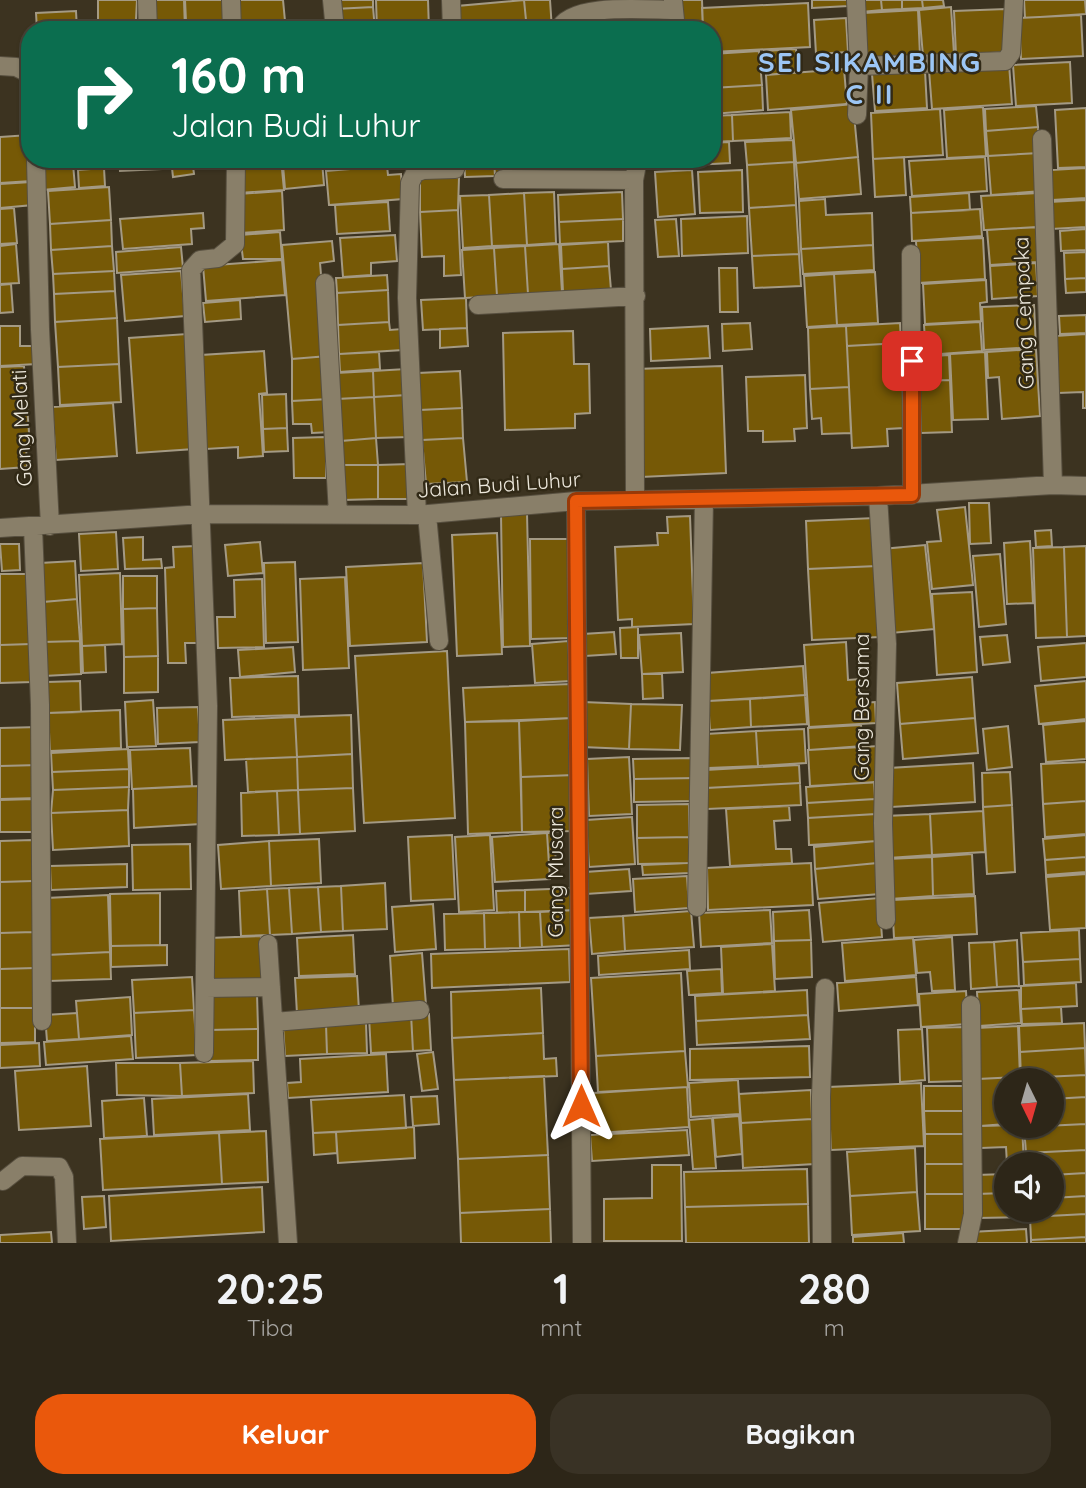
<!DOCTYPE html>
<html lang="id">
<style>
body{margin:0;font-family:Quicksand,sans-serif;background:#393225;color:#f1f3f6;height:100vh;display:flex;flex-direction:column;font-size:26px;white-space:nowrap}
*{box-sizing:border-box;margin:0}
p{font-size:23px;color:#a7a5a2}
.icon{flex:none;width:38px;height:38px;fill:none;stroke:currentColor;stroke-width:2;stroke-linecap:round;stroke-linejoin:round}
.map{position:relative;height:1243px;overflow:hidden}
.drawer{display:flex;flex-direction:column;background:#2d2618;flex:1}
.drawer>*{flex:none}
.banner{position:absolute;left:21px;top:21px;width:700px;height:147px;border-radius:28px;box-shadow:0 2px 5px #0004,0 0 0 2px #484337;background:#0b6e4f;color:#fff;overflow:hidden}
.needle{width:46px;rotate:175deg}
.controls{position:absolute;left:994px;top:1068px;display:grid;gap:14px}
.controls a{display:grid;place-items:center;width:70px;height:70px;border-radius:50%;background:#2d2618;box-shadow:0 2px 5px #0004,0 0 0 2px #484337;font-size:35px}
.pin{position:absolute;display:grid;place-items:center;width:60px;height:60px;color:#fff;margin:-30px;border-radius:14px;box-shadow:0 4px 10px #0006}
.me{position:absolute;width:77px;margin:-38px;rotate:0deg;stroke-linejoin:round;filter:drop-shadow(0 0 5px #0008)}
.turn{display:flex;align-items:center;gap:24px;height:147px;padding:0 35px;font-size:32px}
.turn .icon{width:91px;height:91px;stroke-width:2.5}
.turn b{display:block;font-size:49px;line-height:60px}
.eta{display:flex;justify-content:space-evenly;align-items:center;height:119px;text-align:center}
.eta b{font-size:42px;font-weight:800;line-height:49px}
.button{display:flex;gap:14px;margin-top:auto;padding:14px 35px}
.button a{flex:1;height:80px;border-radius:28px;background:#ea580c;color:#fff;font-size:28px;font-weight:800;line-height:80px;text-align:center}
.button a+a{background:#393225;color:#f1f3f6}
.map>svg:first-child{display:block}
.building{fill:#765906;stroke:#a49a84;stroke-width:2}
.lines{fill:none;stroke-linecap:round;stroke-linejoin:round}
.minor-casing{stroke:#574f3f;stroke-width:20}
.minor{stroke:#897f69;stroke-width:18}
.route-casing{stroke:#983908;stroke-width:18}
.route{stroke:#ea580c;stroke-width:12}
.labels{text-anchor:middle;stroke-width:5;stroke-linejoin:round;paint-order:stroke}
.street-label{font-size:21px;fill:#ece7db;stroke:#312916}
.district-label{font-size:28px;font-weight:bold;letter-spacing:2px;fill:#9cc6f5;stroke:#312916}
</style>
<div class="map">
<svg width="1086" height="1243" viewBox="0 0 1086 1243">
<rect width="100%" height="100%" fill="#3c3320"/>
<path class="building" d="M98 0H137L136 20H98Z
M149 0H184L185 30H150Z
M185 0H229V20L186 21Z
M233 0H283L285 21 235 24Z
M334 0H373V7L335 9Z
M376 0H428L429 30H377Z
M524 0H550L552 30H527Z
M524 0 527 30H459L457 6Z
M677 0H702L703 30H679Z
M812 0H848V6L812 8Z
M860 0H881L882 10 861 12Z
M881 0H902V9L882 10Z
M902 0H922L923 8 902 9Z
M922 0H943L944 6 923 8Z
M1024 0H1085L1086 14 1025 18Z
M808 3 810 47 712 52V30H703L702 8Z
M373 7 375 30H336L335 9Z
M951 7 954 54 923 56 919 10Z
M1006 9 1008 52 956 55 954 11Z
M918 10 920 56 866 58 863 13Z
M76 11 77 30H37L36 13Z
M1081 15 1083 56 1021 59 1019 18Z
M846 18 848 52 816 54 814 20Z
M311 20 312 30H294L293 22Z
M287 22 288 30H236V26Z
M140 25V30H99V26Z
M796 49 798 72 766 75 764 51Z
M759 51 762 85 712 88V54Z
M1070 62 1072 103 1016 106 1013 65Z
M1009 64 1012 104 932 109 929 70Z
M844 69 847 104 768 110 766 75Z
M925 71 927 108 875 111 872 74Z
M762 85 763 110 712 114V88Z
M853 104 858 157 796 163 791 110Z
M1036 106 1038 127 986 131 985 109Z
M983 107 986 156 947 158 944 110Z
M1086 108V167L1058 168 1055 110Z
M940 109 943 155 873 159 871 113Z
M790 112 791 138 733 141 732 115Z
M732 115 733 141 712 142V116Z
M1038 127 1039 153 988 156 986 131Z
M29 135 32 181 0 183V137Z
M793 140 794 162 747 165 745 142Z
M729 142 730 163 658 167 657 159H712V143Z
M1039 153 1042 191 991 195 988 156Z
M858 157 861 194 799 199 796 163Z
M904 157 906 195 875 197 873 159Z
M985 157 987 191 912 196 909 161Z
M119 159H160L161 169 120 171Z
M171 159H192L194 174 173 177Z
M281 159 284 190 239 193V160Z
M340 159H384L385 165 341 167Z
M384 159H443V162L385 165Z
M464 159H494L495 176 465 177Z
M494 159H523V175L495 176Z
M523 159H558V173L523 175Z
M558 159H605L606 170 558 173Z
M605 159H629V169L606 170Z
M322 161 324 185 285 189 283 165Z
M794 162 796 205 749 208 747 165Z
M73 164 75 187 42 190 41 166Z
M387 166 388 175 401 174 403 199 329 205 326 171Z
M104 168 105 186 79 188 78 170Z
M1086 168V198L1052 200 1051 170Z
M692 170 695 214 658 217 655 172Z
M742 170 743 212 700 213 698 172Z
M459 177 458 210 420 212V178Z
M31 182 33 205 0 208V184Z
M109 187 111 220 50 224 48 191Z
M282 191 284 230 240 233 238 194Z
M554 192 556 243 527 245 524 193Z
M622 192 623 219 559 222 558 195Z
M524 193 527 245 492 246 489 195Z
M969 193 970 210 911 213 910 197Z
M1038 193 1040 227 984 230 981 196Z
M489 195 492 246 463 248 460 196Z
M825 199 826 215 872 213 873 245 801 249 799 201Z
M1086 200V227L1051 229 1049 202Z
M388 202 390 231 337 234 335 205Z
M796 205 799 254 752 256 749 208Z
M14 208 17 243 0 244V209Z
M980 209 982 236 912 241 911 213Z
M458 210 461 275 444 276V256L422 257 420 212Z
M203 213 204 228 191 229 192 244 123 249 120 219Z
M747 216 748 253 682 256 681 219Z
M623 219V241L560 244 559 222Z
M676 219 679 256 658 257 655 220Z
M111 220 112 246 51 250 50 224Z
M1036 227 1038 262 990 265 987 230Z
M1086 229V250L1061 251 1060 231Z
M280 232 282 259H243L240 235Z
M395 235 397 261 371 263V275L343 277 340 238Z
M983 238 985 279 918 283 916 241Z
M332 241 334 261 320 263 328 356 292 359 282 245Z
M608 242 609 266 562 269 561 245Z
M16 244 19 283 0 284V246Z
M559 244 562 292 528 294 525 246Z
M873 245 874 270 803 274 801 249Z
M112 246 114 271 53 274 51 250Z
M525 246 528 294 497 296 494 248Z
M181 247 183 268 117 273 116 252Z
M494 248 497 296 465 298 462 250Z
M1086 252V278L1065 279 1064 253Z
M799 254 801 286 754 288 752 256Z
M282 260 285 295 206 301 203 266Z
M1036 263 1038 296 992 299 990 266Z
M609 266 611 290 563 293 562 269Z
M719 268H737L738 312H720Z
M114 271 115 291 54 294 53 274Z
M181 271 185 316 125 321 121 275Z
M875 272 878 323 837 325 834 274Z
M834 274 837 325 807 327 804 276Z
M387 275 388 290 337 293 336 278Z
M1086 278V292L1066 293 1065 279Z
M986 280 987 302 980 303 981 321 925 324 923 284Z
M11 284 13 312 0 313V285Z
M388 290 389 322 338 325 337 293Z
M115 291 117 318 55 322 54 294Z
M466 298 467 328 423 330 421 300Z
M240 300 241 319 205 322 203 303Z
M1034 305 1036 347 984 350 982 307Z
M1086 315V333L1060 334 1059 316Z
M117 318 119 364 58 367 55 322Z
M389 322 390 330 402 329 403 350 339 354 338 325Z
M980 322 982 351 926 355 924 325Z
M750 323 752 349 723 351 722 324Z
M900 323 901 343 847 346 846 326Z
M0 326H20V346H36L37 364 0 366Z
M708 326 710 358 651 361 650 329Z
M846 326 849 387 810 389 808 328Z
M467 328 468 346 440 348V329Z
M573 331 574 364H589L590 413 575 414V428L505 430 503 333Z
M187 334 194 449 137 453 129 338Z
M1086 334V408H1083V392L1058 393 1055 336Z
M901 343 904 428 887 429 888 446 852 448 847 346Z
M1036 349 1040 416 1002 419 999 377 988 378 987 352Z
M264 351 267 393 259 394 263 456 238 458V447L206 449 201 355Z
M379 352 380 369 340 372 339 354Z
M985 352 988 419 953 420 950 354Z
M949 355 950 380 919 381 918 357Z
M328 356 329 399 292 401V359Z
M119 364 121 402 60 405 58 367Z
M24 366 30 446H26L27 467 0 469V367Z
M722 366 726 473 641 477 636 369Z
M406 369 407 395 374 397 373 371Z
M373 371 374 397 337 399 336 373Z
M460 371 462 408 420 410 418 373Z
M805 375 807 428 794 429 795 441 763 442V431H748L746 377Z
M950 380 952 432 921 433 919 381Z
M849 387 851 433 822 434 821 418 812 419 810 389Z
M286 394 287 428 263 429 262 395Z
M407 395 409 437 376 438 374 397Z
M374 397 376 438 341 441 337 399Z
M329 399 331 432 312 433 311 424H293L292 401Z
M113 403 117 456 56 460 52 407Z
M462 408 463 438 422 440 420 410Z
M287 428 288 451 264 452 263 429Z
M326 437V478H294L293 438Z
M376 438 378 465H342L341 441Z
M463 438 467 482 426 484 422 440Z
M410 464V499H378V465Z
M342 465H378V499L343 500Z
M969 503H989L991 543 970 544Z
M965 507 973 585 932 589 927 542 941 541 937 510Z
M527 513 530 646 503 647 501 514Z
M690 516 694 624 632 627V619L618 620 615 547 658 545 657 533H668L667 517Z
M875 518 877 566 808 569 806 521Z
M1051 530 1052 546 1036 547 1035 531Z
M116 532 118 569 81 571 79 534Z
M497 533 502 654 457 656 452 535Z
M143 537V560L161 559 162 568 125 569 123 538Z
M530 539H573V638L531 639Z
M1030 541 1033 603 1007 604 1004 543Z
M260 542 263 573 228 576 225 545Z
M0 544H19L20 570 2 571Z
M925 545 934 629 891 633 882 549Z
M195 546 198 643H185L186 663H168L165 568 174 567 173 547Z
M1086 546V636L1067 637 1064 547Z
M1064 547 1067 637 1036 638 1033 548Z
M1000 554 1006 624 979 627 973 556Z
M75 561 77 599 43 602 40 563Z
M295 562 298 642 266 643 264 563Z
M423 563 427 642 350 646 346 567Z
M877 566 880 637 812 640 808 569Z
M120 573 122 644 82 646 79 575Z
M0 574H29L31 644 0 645Z
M123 576H157V608L123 609Z
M345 577 349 668 303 670 300 579Z
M262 579 264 647 218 648 217 617H235L234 580Z
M972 592 977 672 937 675 932 594Z
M77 599 80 641 43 642V602Z
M157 608 158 656 124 657 123 609Z
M638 627V658H621L620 628Z
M614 632 616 654 585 656 583 634Z
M681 633 683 672 642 674 639 635Z
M1007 635 1010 662 983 665 980 637Z
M80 641 81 674 44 676 43 642Z
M568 641 571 681 535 683 532 644Z
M846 642 848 680 860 679 861 703 875 702 876 723 809 727 804 645Z
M1086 643V677L1041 681 1038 647Z
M31 644 32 682 0 683V645Z
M105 645 106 672 83 673 82 646Z
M293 647 295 672 240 677 238 650Z
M447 651 455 818 364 823 355 656Z
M158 656V692L124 693V657Z
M803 666 805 695 708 701 707 673Z
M642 674H662L663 698 643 699Z
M298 676 299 715 232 717 230 678Z
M972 677 975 718 900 724 897 683Z
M80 681 81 712 48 713 47 682Z
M1086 681V719L1039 724 1035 686Z
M571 684 572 718 465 722 463 688Z
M805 695 807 724 751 727 750 699Z
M750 699 751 727 710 730 708 701Z
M153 700 156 746 127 747 125 702Z
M583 702 631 704 629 749 582 747Z
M631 704 682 705 680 750 629 749Z
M198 707 200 742 158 744 157 708Z
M120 710 121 748 50 751 48 713Z
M351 715 352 754 297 757 295 717Z
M295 717 297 757 225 760 223 720Z
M572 718 574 775 521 777 519 721Z
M975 718 978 753 903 759 900 724Z
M519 721 522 832 468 834 465 722Z
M1086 721V759L1046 762 1043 725Z
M861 725 863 746 809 750 808 728Z
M1008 726 1012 767 987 770 983 729Z
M38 727 39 765 0 766V728Z
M804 729 806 763 758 766 756 731Z
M756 731 758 766 708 768 706 734Z
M879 746 881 782 810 786 808 750Z
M190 748 192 786 132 789 130 750Z
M128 749 129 769 52 772 51 753Z
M352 754 353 788 298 790 297 757Z
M297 757 298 790 248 792 246 759Z
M629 757 632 814 589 816 587 759Z
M695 758 696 778 634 779 633 759Z
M1086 762V801L1043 804 1041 764Z
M973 763 975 802 891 807 889 768Z
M39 765 40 798 0 799V766Z
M799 765 800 783 706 788 705 770Z
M129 769V787L53 790 52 772Z
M1010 772 1012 805 983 807 982 773Z
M574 775 576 831 522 832 521 777Z
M696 778V801L634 802V779Z
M874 782 875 799 807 803 806 787Z
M800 783 801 805 707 809 706 788Z
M199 786 201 824 134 828 133 789Z
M129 787 128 810 51 813 53 790Z
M353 788 355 831 300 834 298 790Z
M298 790 300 834 279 835 277 791Z
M277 791 279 835 242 836 241 793Z
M34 799V832H0V800Z
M875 799 876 814 808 818 807 803Z
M1086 801V834L1045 837 1043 804Z
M689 804V837L637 838V805Z
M1012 805 1015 872 987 874 983 807Z
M789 806 790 820 774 821 776 849H791L792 863 730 866 726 809Z
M128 810 129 846 53 850 51 813Z
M983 811 985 852 932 855 930 814Z
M876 814 878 841 809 845 808 818Z
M930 814 932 855 888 858 885 816Z
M632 817 635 864 589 867 586 820Z
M547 833 550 879 495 882 492 837Z
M547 833H554L556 864H549Z
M452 835 455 899 411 901 408 837Z
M490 835 494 910 459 912 455 837Z
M1086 835V857L1045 860 1043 839Z
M689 837 690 863 638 864 637 838Z
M319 839 321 883 271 886 269 841Z
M32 840 33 881 0 882V841Z
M269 841 271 886 221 889 218 845Z
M876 841 877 863 815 869 814 847Z
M190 844 191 889 133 890 132 845Z
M972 854 974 894 933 896 932 857Z
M932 857 933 896 890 899 887 859Z
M1086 857V872L1046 875 1045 860Z
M690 863V873L643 875 642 865Z
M811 863 813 905 708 910 707 868Z
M877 863 880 894 818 899 815 869Z
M127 864V887L51 890 50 866Z
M629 869 631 891 586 894 585 872Z
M1086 874V928L1050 930 1046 877Z
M687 876 689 908 635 912 633 879Z
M33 881V932L0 933V882Z
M385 883 387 929 343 931 341 886Z
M341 886 343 931 321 932 318 887Z
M318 887 321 932 292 934 289 888Z
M289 888 292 934 270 935 267 889Z
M576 888V910L525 912V890Z
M267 889 270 935 241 936 239 891Z
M525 890V912L497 913 496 891Z
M160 893V945L111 946 110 894Z
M108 895 110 952 47 955 46 898Z
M975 896 977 934 894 938 892 900Z
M879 898 882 937 823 942 819 903Z
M433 904 436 949 395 952 392 907Z
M576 910 578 945 542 947 540 912Z
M770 910 772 943 701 947 699 913Z
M809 910 811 940 774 941 773 912Z
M691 911 694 947 625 951 623 916Z
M519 912H540L542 947 520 948Z
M519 912 520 948 485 949 484 913Z
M484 913 485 949 445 950 444 914Z
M623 916 625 951 592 954 589 918Z
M1079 930 1080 959 1023 962 1021 933Z
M33 932 34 968 0 969V933Z
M353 935 355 974 299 976 297 938Z
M261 936 263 982 211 985 209 938Z
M952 937 955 990 932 991 930 972 917 973 914 940Z
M913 938 916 975 845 981 842 943Z
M811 940 812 977 775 979 774 941Z
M1017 940 1019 986 997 987 994 942Z
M994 942 997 987 971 989 969 943Z
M772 944 775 991 723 994 721 947Z
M167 945V965L111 967V946Z
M569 949 570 982 432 988 431 954Z
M689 950 690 969 599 975 598 956Z
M110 952 111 979 48 981 47 955Z
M422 953 426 1005 393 1007 390 956Z
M1080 959 1081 982 1024 985 1023 962Z
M34 968 35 1008H0V969Z
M721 969 722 993 689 995 687 971Z
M681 973 685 1051 596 1056 591 978Z
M357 976 359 1011 297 1014 295 978Z
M192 977 194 1010 134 1013 132 980Z
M916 977 918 1005 839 1011 837 983Z
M1076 983 1077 1006 1021 1009V986Z
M541 988 543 1033 452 1038 451 992Z
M807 990 808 1015 696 1021 695 996Z
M1019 990 1021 1023 979 1026 977 992Z
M966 991 968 1024 921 1027 919 994Z
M257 993 258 1029 208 1030 207 994Z
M130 997 132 1035 79 1039 76 1001Z
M1061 1007 1062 1023 1022 1024 1021 1009Z
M0 1008H35V1042L0 1043Z
M194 1010 197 1055 136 1058 134 1013Z
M77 1013 79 1039 47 1041 45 1015Z
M411 1014 413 1051 371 1053 369 1017Z
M411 1014H429L431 1050 413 1051Z
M808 1015 810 1039 697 1045 696 1021Z
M366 1023 367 1053 327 1054 326 1024Z
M1084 1023 1085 1048 1020 1052 1019 1026Z
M326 1024 327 1054 285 1056 283 1026Z
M1018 1026 1020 1077 978 1079 976 1028Z
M964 1027 965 1081 929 1082 927 1028Z
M258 1029V1060L208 1061V1030Z
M922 1029 925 1080 900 1082 898 1030Z
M543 1033 544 1059 556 1058 557 1076 454 1080 452 1038Z
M131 1036 133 1059 46 1065 44 1042Z
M39 1043 40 1066 0 1068V1045Z
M809 1046 810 1077 690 1080V1049Z
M1085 1048 1086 1075 1021 1078 1020 1052Z
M685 1051 688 1087 598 1092 596 1056Z
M433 1052 438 1089 422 1091 417 1054Z
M386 1054 388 1092 288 1098 287 1083 301 1082 300 1059Z
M253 1061 254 1093 182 1096 180 1063Z
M116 1063H180L182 1096 117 1095Z
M87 1066 91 1126 19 1130 15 1071Z
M1086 1075V1097L1052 1099V1080L1021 1078Z
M544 1076 548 1155 458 1159 454 1080Z
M1020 1077 1021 1080H1006V1124L980 1126 978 1079Z
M738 1080 740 1114 691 1117 689 1083Z
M921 1083 924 1146 831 1150 828 1087Z
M924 1086H970L971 1111H924Z
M687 1087 689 1127 597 1133 594 1093Z
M811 1090 812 1119 741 1123 739 1094Z
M248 1094 250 1130 154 1135 152 1099Z
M404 1095 406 1128 313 1133 311 1100Z
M437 1096 439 1124 413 1126 411 1097Z
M1086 1097V1124L1024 1127 1052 1125V1099Z
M144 1098 147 1136 104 1138 102 1101Z
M924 1111H971V1134H925Z
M739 1116 742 1154 716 1157 713 1118Z
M712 1118 716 1168 693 1169 689 1120Z
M812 1119 815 1164 743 1168 741 1123Z
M1086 1124V1150L1026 1153 1024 1127Z
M1022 1125 1024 1164H1007L1006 1147 981 1148 980 1126Z
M414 1127 415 1158 338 1163 336 1132Z
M687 1130 689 1155 592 1161 590 1135Z
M266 1131 268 1182 222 1184 219 1133Z
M336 1132 337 1153 314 1155 313 1133Z
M219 1133 222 1184 103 1190 100 1139Z
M925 1134H971V1164H925Z
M915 1148 917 1192 850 1196 847 1152Z
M1086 1150V1173L1052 1175V1164H1027L1026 1153Z
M548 1155 550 1209 460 1213 458 1159Z
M925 1164H971V1194H925Z
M652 1165H681L682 1241H604V1199L652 1198Z
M807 1169 808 1204 685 1207 684 1172Z
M1086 1173V1196L1052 1198V1175Z
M1006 1174V1193L976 1194V1175Z
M262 1187 264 1232 111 1241 109 1196Z
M917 1192 920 1231 852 1235 850 1196Z
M1006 1193V1209H1027V1217L977 1218 976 1194Z
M925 1194H968L969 1229H925Z
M104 1196 106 1227 84 1229 82 1197Z
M1086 1196V1214L1030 1217 1029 1209H1052V1198Z
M808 1204 809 1243H686L685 1207Z
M550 1209 551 1243H461L460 1213Z
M1086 1214V1237L1031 1240 1030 1217Z
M1026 1229 1027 1243H970V1232Z
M51 1232 52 1243H0V1235Z
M903 1233 904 1243H853V1237Z
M1086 1237V1243H1031V1240Z"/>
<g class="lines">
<g class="minor-casing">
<path id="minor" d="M147 0 148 30
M231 0 232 30
M332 0 335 30
M451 0 452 30
M673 0 676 30
M856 0 859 66 857 115
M559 30C569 2 648 10 674 10
M0 66 16 67 30 74
M859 66 1005 61 1011 53 1014 0
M1042 139 1053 485
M36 159 40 329 50 526
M329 160V159
M503 179 634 180
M911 254 912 495
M325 283 338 514
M478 305 636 296
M878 496 887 644 883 823 886 920
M635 499 634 180 638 159
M576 501 582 1243
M417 515 407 298 410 183 415 173 423 170 455 169 458 159
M427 515 439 641
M33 527 40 705 42 1021
M0 528 202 514 417 515 576 501 878 496 1053 485 1086 486
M697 907 704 499
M268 944 288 1243
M205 988 271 987
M274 1022 420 1010
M204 1053 208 706 191 270 200 260 218 258 235 244 236 159
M3 1181 22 1166 59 1167 64 1177 67 1243
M822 1243 821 1097 825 988
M967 1243 973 1214 971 1005"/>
</g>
<use href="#minor" class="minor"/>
</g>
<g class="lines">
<g class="route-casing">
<path id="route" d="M581 1106 576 501 912 495V361"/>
</g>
<use href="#route" class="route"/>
</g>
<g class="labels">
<g class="street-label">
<text transform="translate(1024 313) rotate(-92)" y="7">Gang Cempaka</text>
<text transform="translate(22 428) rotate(-93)" y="7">Gang Melati</text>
<text transform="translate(499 485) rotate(-4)" y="7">Jalan Budi Luhur</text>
<text transform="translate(862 707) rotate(-90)" y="7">Gang Bersama</text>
<text transform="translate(556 872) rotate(-90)" y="7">Gang Musara</text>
</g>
<g class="district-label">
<text x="870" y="72">SEI SIKAMBING<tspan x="870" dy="32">C II</tspan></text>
</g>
</g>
</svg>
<div class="controls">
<a><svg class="needle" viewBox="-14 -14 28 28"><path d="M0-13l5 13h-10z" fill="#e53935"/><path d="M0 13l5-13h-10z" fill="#a7a5a2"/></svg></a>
<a><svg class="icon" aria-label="sound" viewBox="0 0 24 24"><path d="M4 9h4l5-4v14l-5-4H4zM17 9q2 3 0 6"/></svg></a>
</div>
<div class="pin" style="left:912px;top:361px;background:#d93025"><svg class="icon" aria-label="arrive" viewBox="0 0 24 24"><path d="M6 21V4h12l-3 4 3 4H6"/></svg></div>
<svg class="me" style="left:581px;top:1106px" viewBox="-20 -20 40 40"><path d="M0-17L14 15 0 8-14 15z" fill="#ea580c" stroke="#fff" stroke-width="4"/></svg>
<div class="banner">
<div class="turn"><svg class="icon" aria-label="right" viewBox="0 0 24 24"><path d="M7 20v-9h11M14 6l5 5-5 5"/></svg><div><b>160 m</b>Jalan Budi Luhur</div></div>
</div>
</div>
<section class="drawer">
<div class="eta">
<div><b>20:25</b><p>Tiba</p></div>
<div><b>1</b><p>mnt</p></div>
<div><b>280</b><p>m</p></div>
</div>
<div class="button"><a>Keluar</a><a>Bagikan</a></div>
</section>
